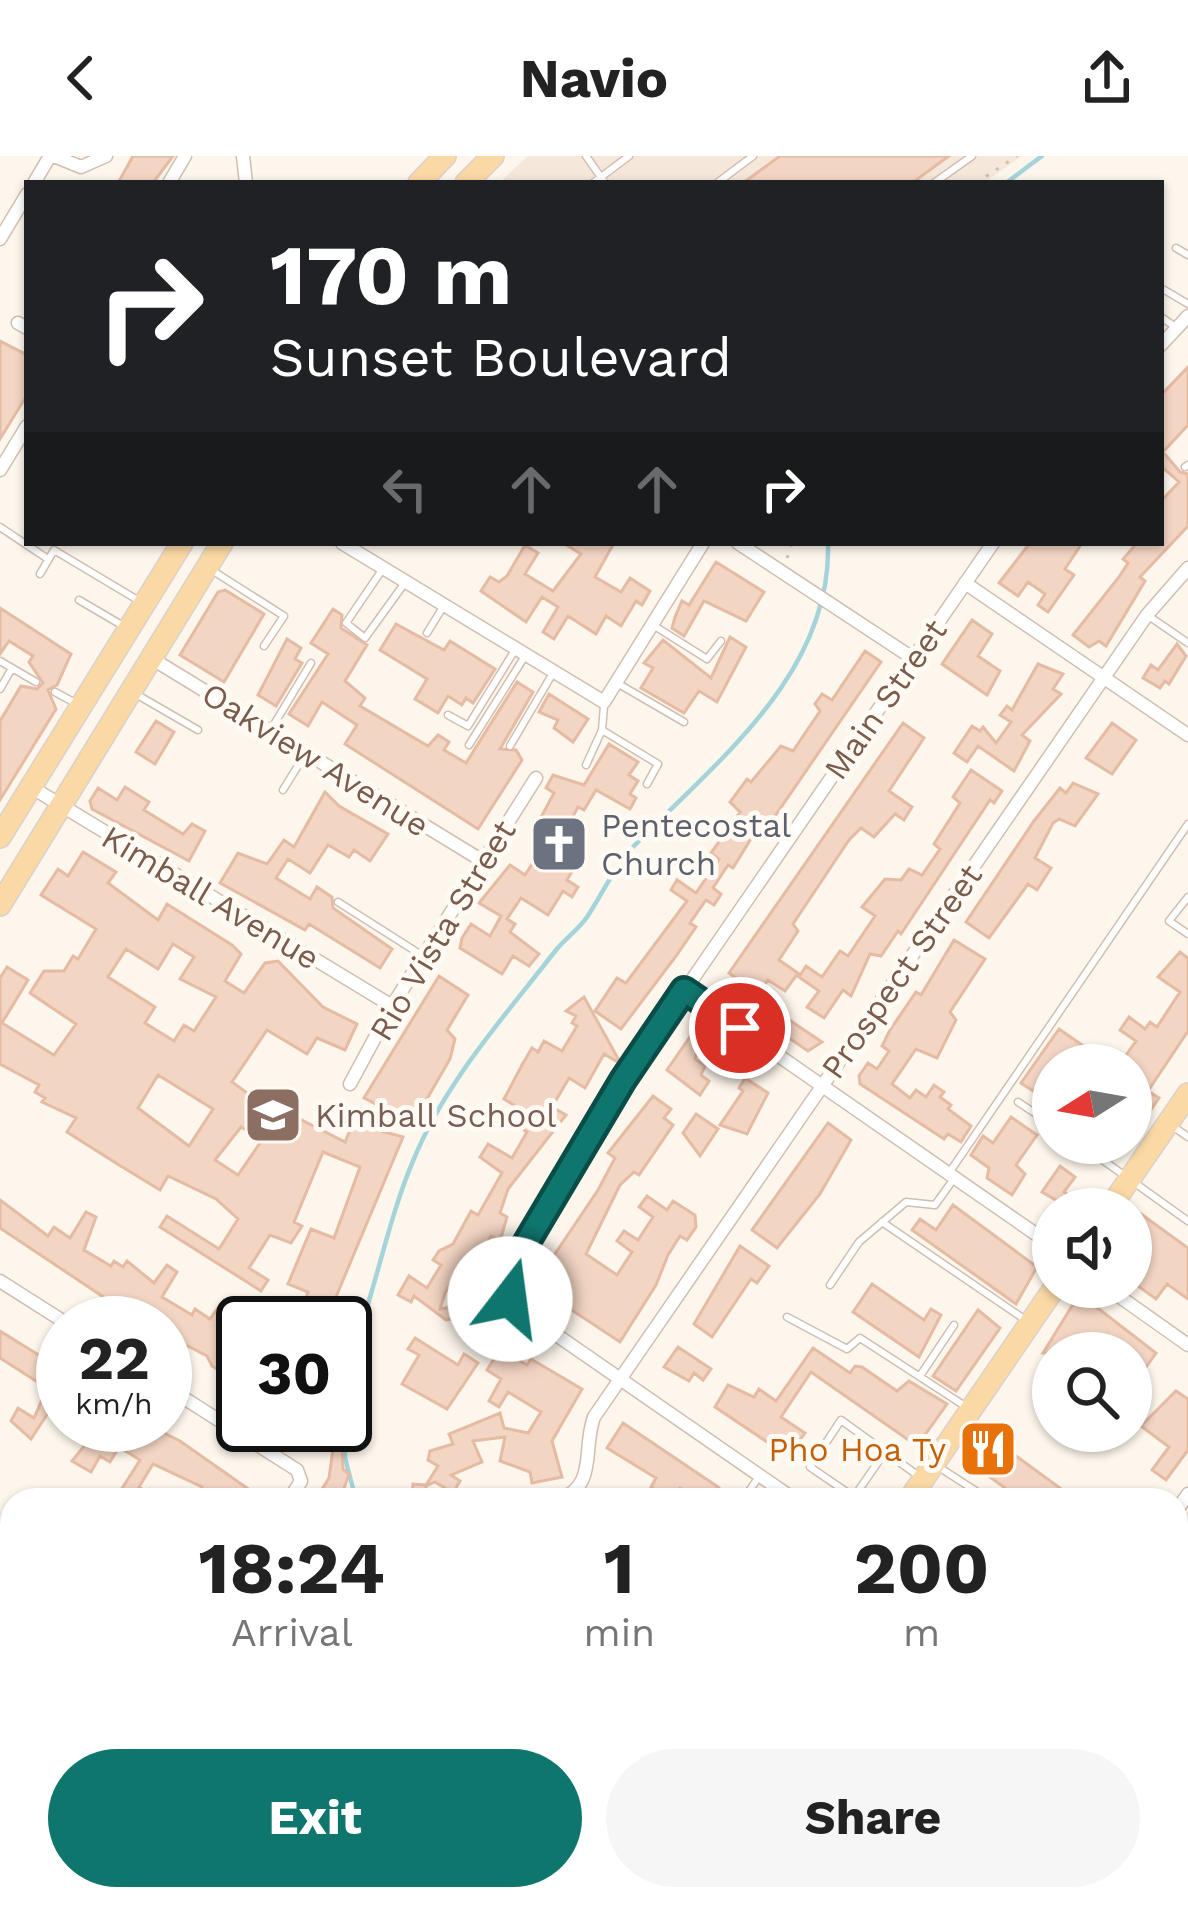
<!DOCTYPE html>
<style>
body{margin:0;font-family:"Work Sans",sans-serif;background:#f6f6f6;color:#222;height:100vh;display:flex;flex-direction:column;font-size:45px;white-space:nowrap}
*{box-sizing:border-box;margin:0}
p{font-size:39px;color:#767676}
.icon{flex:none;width:66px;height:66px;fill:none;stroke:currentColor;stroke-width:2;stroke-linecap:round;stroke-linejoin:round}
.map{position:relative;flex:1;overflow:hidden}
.sheet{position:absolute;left:0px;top:1332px;width:1188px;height:423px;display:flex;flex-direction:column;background:#fff;border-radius:36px 36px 0 0;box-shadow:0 3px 9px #0004}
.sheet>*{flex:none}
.hud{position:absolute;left:24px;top:24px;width:1140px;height:366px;border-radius:0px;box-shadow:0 3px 9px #0004;background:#202124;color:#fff;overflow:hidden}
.needle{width:78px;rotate:259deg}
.fabs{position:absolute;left:1032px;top:888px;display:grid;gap:24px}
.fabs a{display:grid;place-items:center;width:120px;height:120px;border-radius:50%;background:#fff;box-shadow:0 3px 9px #0004;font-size:60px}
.speed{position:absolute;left:36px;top:1140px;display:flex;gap:24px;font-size:60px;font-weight:700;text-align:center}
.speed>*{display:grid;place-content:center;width:156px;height:156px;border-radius:50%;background:#fff;box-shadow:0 3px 9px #0004;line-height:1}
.speed small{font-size:30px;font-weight:400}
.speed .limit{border:6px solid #111;border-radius:18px;background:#fff;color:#111}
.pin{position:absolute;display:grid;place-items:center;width:102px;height:102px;color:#fff;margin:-51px;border:6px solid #fff;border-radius:50%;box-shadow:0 3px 12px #0007}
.me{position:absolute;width:132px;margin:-66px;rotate:15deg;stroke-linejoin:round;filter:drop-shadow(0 0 9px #0008)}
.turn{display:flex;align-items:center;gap:42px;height:252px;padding:0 48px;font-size:54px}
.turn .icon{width:156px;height:156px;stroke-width:2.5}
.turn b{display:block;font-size:84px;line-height:102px}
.lanes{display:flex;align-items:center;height:114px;padding:0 48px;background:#0003;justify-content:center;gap:60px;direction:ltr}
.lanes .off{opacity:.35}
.eta{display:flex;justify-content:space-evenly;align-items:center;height:204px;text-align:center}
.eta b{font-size:72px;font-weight:700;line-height:84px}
.primary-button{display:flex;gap:24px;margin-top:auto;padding:24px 48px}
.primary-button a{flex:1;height:138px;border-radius:72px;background:#0f766e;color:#fff;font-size:48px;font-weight:700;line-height:138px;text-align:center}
.primary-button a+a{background:#f6f6f6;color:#222}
header{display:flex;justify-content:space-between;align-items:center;height:156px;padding:0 48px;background:#fff;font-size:54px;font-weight:700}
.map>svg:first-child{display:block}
.residential{fill:#f5e8da}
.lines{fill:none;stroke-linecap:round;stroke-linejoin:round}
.stream{stroke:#a5d3da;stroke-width:4.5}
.building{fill:#f3d5c3;stroke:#e6bba3;stroke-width:3;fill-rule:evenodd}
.lane-casing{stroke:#d1beb0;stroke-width:9}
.street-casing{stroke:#d1beb0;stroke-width:15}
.secondary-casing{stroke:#d6c0b0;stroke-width:21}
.primary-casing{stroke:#dad1cd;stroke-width:24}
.path{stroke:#d9b8a5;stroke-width:3;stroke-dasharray:3 9;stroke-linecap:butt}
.lane{stroke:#fff;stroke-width:6}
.street{stroke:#fff;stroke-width:12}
.secondary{stroke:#fff;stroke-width:18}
.primary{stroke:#fbd9a5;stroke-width:21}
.route-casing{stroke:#0a4d48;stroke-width:30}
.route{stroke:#0f766e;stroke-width:21}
.labels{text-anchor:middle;stroke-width:10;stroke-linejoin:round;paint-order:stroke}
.street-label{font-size:33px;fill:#7a5c4d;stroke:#fffaf3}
.worship-label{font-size:33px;fill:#5b616d;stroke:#fffaf3;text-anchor:start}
.education-label{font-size:33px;fill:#785e54;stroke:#fffaf3;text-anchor:start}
.food-label{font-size:33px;fill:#c56008;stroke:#fffaf3;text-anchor:end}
</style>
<header><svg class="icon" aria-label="back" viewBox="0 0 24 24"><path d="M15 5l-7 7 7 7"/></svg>Navio<svg class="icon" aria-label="share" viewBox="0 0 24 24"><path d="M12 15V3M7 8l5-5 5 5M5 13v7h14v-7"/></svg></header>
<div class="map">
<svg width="1188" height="1754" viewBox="0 0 1188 1754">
<rect width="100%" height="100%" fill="#fdf6ec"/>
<path class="residential" d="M528 0H1022L984 27H499Z"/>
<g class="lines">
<path class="stream" d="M1006 27 1042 0
M345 1212C374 1146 385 1071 413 1005 445 926 504 861 556 794 566 782 579 773 587 761 602 739 614 711 632 692 714 607 832 519 828 387
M345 1215V1302L356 1344
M538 1754 541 1743"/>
</g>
<path class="building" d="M133 0H173L153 27H118Z
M780 0H949L912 27H743Z
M0 185 27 199V239L0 283Z
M1188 211V269L1163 296 1180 316 1188 318V370L1140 421 1145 425 1106 490 1099 485 1089 491 1073 479 1119 421 1128 407 1123 403 1137 387H1161V345L1179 326 1161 310V239Z
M563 387H614L595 421 621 436 630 422 650 435 642 449 636 445 621 470 606 460 596 478 568 460 554 483 543 476 558 451 542 441 526 466 481 435 490 421 499 426 507 420 525 389 538 397 525 418 553 435 581 398Z
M1030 387H1082L1065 413 1074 419 1048 456 1038 449 1045 438 1028 426 1018 440 999 427Z
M716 406 764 436 746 465 704 445 684 480 672 472 675 461 682 445 689 449Z
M225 434 264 458 224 526 180 499 218 436Z
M0 452 71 498 57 529 48 534 56 553 0 644V565L21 530 37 533 43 527 29 506 33 500 9 485 0 498Z
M333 453 342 459 341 472 367 489 345 525 365 542 360 550 428 590 438 579 449 586 444 594 466 607 517 526 533 536 500 593 516 594 522 604 478 673 345 588 357 569 322 546 308 570 289 558 328 498 311 487Z
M972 464 992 478 978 500 1000 515 987 539 942 508Z
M396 468 444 494 450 485 495 513 473 547 466 542 462 549 448 540 438 557 415 543 427 523 380 494Z
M730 481 746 491 717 546 699 535 684 557 641 532 653 512 644 507 663 484 711 522Z
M287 483 301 492 295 503 302 507 276 550 258 539Z
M1177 488 1186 500 1169 528 1165 525 1160 532 1143 522 1151 509 1158 514Z
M865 495 881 506 775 660 763 676 757 673 733 712 728 709 713 732 721 738 714 749 706 744 690 767 696 771 676 800 621 873 595 855 617 822 626 827 687 745 671 734 677 724 696 737 719 703 711 697 740 656 730 646 747 623 751 626 781 590 793 595 820 555 815 548 822 538 832 544Z
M1038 508 1063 518 1053 533 1061 538 1022 579 1030 585 1014 615 978 590 967 606 954 597 972 570 980 575 983 571 996 587 1011 566 1000 559 1007 550 1012 554Z
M549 538 588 563 573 586 554 572 558 564 539 556Z
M156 565 174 576 155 608 136 596Z
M903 567 924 582 889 635 912 651 904 664 895 658 874 681 861 672 849 684 793 768 798 775 779 804 798 817 785 835 768 824 755 841 822 886 808 895 730 842 742 826 729 817Z
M1112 567 1136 584 1112 618 1086 602Z
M609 588 638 606 629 619 638 625 630 638 636 642 630 653 596 634 584 654 578 651 559 686 581 700 567 724 578 731 572 741 563 735 548 759 521 742 507 763 515 768 510 776 539 798 529 810 513 800 502 818 460 792 462 782 471 768 490 780 501 760 479 747 510 709 525 719 554 674 539 665 554 637 546 632 553 619 584 629Z
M971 614 1002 635 994 647 990 644 901 778 898 775 881 800 870 798 851 840 843 834 824 862 807 851 819 835 799 821 806 810 822 821 840 795 848 800 875 760 862 751 885 723 901 724 909 713 922 719 940 693 934 688 960 647 953 641Z
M1073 627 1098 638 1075 670 1059 663 1053 667 1035 702 1051 712 1037 734 1028 728 989 782 966 766 1034 665 1060 632 1066 637Z
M125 631 149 646 144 654 183 678 192 668 205 675 189 705 92 653 90 645 98 632 117 644Z
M325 636 339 650 388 678 370 705 354 694 349 701 328 689 310 717 288 703 276 722 310 743 317 731 332 741 333 752 392 793 380 812 309 768 305 774 220 727 238 697 267 708 284 684 294 691Z
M83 696 116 716 108 727 158 764 167 748 232 789 241 798 225 825 244 837 265 807 278 805 323 851 357 868 345 894 317 882 307 898 267 874 232 926 280 961 284 955 345 986 353 967 403 981 325 1167 300 1158 308 1136 288 1128 311 1073 334 1082 360 1011 323 996 294 1066 302 1070 291 1087 270 1079 249 1112 268 1124 261 1135 160 1071 167 1060 219 1093 238 1063 216 1043 168 1020 160 1034 119 1009 67 976 76 962 42 946 45 942 35 936 39 929 0 908V822L7 811 28 824 2 867 54 899 76 868 30 837 44 815H64L73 800 78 803 96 773 41 739 58 713 68 720ZM173 788 194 801 180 823 216 841 194 875 184 869 174 885 145 867 155 851 108 821 126 793 158 813ZM158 919 213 953 189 990 138 952ZM241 971 262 984 238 1019 215 1004Z
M954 784 985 803 950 856 956 864 937 902 916 893 892 928 910 942 916 934 926 941 934 929 944 936 940 941 951 949 948 953 971 970 961 986 948 978 944 983 860 928 859 920 868 907 877 913 889 895 882 890 890 874 916 836 921 839Z
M1180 796 1188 802V875L1148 935 1159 942 1131 983V909H1119L1136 885 1120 874 1129 861 1145 873 1150 866 1157 871 1180 836 1158 821Z
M439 820 468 839 447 874 455 883 450 903 413 967 364 942Z
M584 841 621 908 604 898 585 932 569 922 552 951 566 959 508 1033 500 1057 507 1061 500 1085 491 1080 483 1094 478 1092 467 1110 476 1115 470 1126 457 1118 445 1137 440 1153 458 1150 459 1162 446 1164 414 1140 411 1146 398 1139 409 1120 427 1132 441 1109 433 1104 439 1095 453 1088 471 1055 478 1059 502 1017 480 1001 488 988 512 1002 527 976 519 971 527 957 504 943 522 909 532 892 538 896 544 885 562 895 577 870 572 867 576 860 566 855Z
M1059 873 1111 909H1053V948L1021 927Z
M692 878 702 884 695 903 705 910 701 919 709 925 700 939 667 914Z
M745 922 768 937 747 978 720 969 743 935 739 932Z
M653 940 671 953 664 962 673 969 639 1019 634 1016 620 1029 586 1098 617 1119 632 1096 617 1085 624 1075 638 1084 653 1061 639 1051 647 1040 667 1054 673 1045 695 1059 696 1071 687 1084 680 1080 668 1099 656 1129 620 1186 534 1129 598 1034 615 1002 608 997Z
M696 958 718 973 700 1000 683 977Z
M1011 961 1037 979 1016 1009 1025 1018 1012 1039 987 1022 989 1012 971 999 983 980 993 987Z
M828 967 851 984 820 1038 777 1092 752 1074Z
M1060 1010 1075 1021 1064 1036 1077 1045 1071 1053 1042 1036Z
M0 1044 48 1080 54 1071 70 1082 86 1056 96 1061 84 1094 111 1110 114 1105 123 1111 127 1105 154 1127 167 1109 177 1116 162 1141 192 1159 195 1153 210 1163 224 1144 262 1167H243V1229L212 1210 207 1200 165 1178V1167L132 1160 0 1072Z
M953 1049 1037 1111 1016 1148 912 1074 920 1063 936 1074Z
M1141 1058 1188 1092V1143L1167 1128 1156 1143 1131 1125V1071Z
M740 1090 769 1110 757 1127 751 1123 712 1181 694 1168Z
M872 1128 924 1164 931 1153 941 1159 919 1201 853 1156Z
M1086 1143 1156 1197 1131 1232V1197H1043L1075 1145Z
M978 1154 1000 1172 956 1235 933 1220Z
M0 1175 63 1214V1234L31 1283 11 1265 18 1252 34 1262 47 1232 0 1202Z
M415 1182 458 1209 464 1198 478 1207 447 1253 402 1228 419 1199 408 1193Z
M678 1191 711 1213 703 1224 694 1217 689 1225 664 1211Z
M813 1192 850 1217 855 1210 862 1211 897 1235 909 1225 947 1248 917 1290 811 1216 781 1261 805 1277 796 1289 790 1285 782 1296 715 1251 728 1229 754 1241 759 1233 776 1245Z
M500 1193 527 1209 531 1203 582 1233 552 1285 562 1321 532 1327 530 1316 500 1305 505 1281 473 1285 482 1306 451 1319 460 1325 453 1337 435 1326 426 1330V1343L412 1342 413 1328 426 1329 438 1310 428 1304 430 1295 453 1288 449 1278 500 1257 504 1272 528 1277 541 1256 508 1236 499 1251 489 1245 501 1223 487 1214Z
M1176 1235 1188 1243V1294L1166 1324 1152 1314 1169 1291 1141 1270Z
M623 1267 718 1331 730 1344H698L680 1332 668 1343 651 1331 656 1322 607 1292Z
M101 1269H148L180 1285 264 1344H195L202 1331 153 1308 139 1331 158 1344H123L121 1334 140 1304 119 1291 110 1306 100 1300 91 1316 72 1305Z
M293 1269H341L343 1313 349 1318 340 1344H315L329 1322 333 1293Z
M990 1281 1060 1332 1052 1344H1022L970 1307Z
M1176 1414 1188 1423V1448L1177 1463 1188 1471V1504L1176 1497Z
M12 1470V1555L0 1547V1472Z
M334 1743H436L453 1754H327Z"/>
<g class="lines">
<g class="lane-casing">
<path id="lane" d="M586 0 605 27
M593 27 629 0
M717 27 753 0
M934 27 972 0
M1176 92 1188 99
M1161 132 1188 148
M1161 161 1174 170
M1185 311 1188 309
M0 371 48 403
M210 413 284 460 264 490
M382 414 346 467 365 482 404 428
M40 418 54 394 141 446
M79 444 125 471
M1150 461 1188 487
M653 469 707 503 721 485
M427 477 443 451
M0 505 36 526
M617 527 684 566
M0 533 12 512
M55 536 79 549
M134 537 198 574
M448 559 468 570 515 494
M602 574 658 608 647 628
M270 575 311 507
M469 589 525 500
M510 590 553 517
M586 609 602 574 604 550
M283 634 304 600
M1188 741 1169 765 1188 778
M338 746 423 800
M1018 946 1053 969
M1171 969 1188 981
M1079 987 1188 1065
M949 1017 1188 668
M882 1066 1027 1165
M830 1129 859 1086 906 1046 935 1049 953 1024
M787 1161 847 1193 860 1182 968 1252
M920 1220 954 1169
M885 1296 854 1341 810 1311 841 1264 920 1321
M937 1310 990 1344
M743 1344 758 1322
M1176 1368 1188 1376
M1176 1403 1188 1412
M0 1414 12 1397
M1176 1505 1188 1513
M0 1562 12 1569
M0 1650 12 1658
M1180 1737 1188 1742
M774 1743 788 1752
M1011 1743 1027 1754
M1102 1743 1109 1748
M473 1754 480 1743
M564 1754 569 1743
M713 1754 718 1743"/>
</g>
<g class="street-casing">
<path id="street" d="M54 0 81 11 106 0
M243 0 246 27
M34 27 50 0
M169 27 185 0
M0 83 27 38
M18 167 27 172
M1161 189 1188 160
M0 314 27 270
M342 387 604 546 703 387
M738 387 914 503
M965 427 1188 579
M151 502 481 704
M31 631 392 850
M684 834 1053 1090
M350 928 392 850 536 622
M0 1125 66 1167
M1106 1131 1188 1189
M165 1230 297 1314 301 1325 289 1344
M488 1341 499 1344
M559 1344C598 1329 582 1293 594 1261L1147 459 1188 412
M795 1344 519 1153 508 1141 506 1121 623 924 993 387
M1176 1355 1188 1338
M0 1634 12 1615
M286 1754 292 1743
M919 1754 926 1743"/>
</g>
<g class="secondary-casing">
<path id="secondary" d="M0 1425 12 1433
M500 1743 519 1754"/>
</g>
<g class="primary-casing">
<path id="primary" d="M419 27 445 0
M466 27 493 0
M0 681 182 387
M0 749 222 387
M1109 1053 1188 938
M909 1344 1055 1131
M646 1754 653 1743"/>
</g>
<path class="path" d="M976 27 1017 0
M787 402 792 387"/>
<use href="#lane" class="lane"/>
<use href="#street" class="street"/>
<use href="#secondary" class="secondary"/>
<use href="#primary" class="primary"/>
</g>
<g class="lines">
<g class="route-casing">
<path id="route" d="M510 1143 506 1121 623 924 684 834 740 872"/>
</g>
<use href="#route" class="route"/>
</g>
<defs>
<g id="church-square" transform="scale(3)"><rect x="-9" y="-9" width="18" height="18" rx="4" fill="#6b7280" stroke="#fffaf3"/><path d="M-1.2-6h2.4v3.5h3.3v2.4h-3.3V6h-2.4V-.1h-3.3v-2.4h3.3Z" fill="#fff"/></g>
<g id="school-square" transform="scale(3)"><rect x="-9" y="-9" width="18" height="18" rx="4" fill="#8d6e63" stroke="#fffaf3"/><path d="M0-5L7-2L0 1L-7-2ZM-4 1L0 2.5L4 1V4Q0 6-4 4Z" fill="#fff"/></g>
<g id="restaurant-square" transform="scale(3)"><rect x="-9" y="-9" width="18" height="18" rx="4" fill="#e8710a" stroke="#fffaf3"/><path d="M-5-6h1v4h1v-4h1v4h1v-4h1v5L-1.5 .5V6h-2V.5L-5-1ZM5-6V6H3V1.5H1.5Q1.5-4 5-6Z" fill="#fff"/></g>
</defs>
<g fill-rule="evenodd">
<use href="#church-square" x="559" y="688"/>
<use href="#school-square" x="273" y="959"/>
<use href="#restaurant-square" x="988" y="1293"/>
</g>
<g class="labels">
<g class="street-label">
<text transform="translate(885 543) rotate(-55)" y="12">Main Street</text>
<text transform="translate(316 603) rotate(32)" y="12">Oakview Avenue</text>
<text transform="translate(211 741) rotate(31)" y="12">Kimball Avenue</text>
<text transform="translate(442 774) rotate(-59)" y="12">Rio Vista Street</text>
<text transform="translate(901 815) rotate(-55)" y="12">Prospect Street</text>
</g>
<g class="worship-label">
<text x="601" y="681">Pentecostal<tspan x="601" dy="38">Church</tspan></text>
</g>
<g class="education-label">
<text x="315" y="971">Kimball School</text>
</g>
<g class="food-label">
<text x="946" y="1305">Pho Hoa Ty</text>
</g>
</g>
</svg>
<div class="fabs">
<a><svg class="needle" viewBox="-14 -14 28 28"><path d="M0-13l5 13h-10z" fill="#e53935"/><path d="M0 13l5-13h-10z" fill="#767676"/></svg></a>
<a><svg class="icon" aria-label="sound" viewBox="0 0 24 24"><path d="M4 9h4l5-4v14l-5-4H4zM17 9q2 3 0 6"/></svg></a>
<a><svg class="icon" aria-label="search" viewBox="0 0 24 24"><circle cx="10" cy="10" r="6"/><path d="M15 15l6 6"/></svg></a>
</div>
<div class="speed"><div>22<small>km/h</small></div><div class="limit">30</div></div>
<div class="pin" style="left:740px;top:872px;background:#d93025"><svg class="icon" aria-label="arrive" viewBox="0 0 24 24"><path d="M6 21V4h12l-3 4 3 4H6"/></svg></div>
<svg class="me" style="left:510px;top:1143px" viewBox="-20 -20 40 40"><circle r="19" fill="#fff"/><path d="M0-13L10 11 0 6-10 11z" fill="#0f766e"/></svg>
<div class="hud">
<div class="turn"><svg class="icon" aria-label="right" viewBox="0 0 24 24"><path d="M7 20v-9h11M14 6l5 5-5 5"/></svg><div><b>170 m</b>Sunset Boulevard</div></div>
<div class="lanes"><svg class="icon off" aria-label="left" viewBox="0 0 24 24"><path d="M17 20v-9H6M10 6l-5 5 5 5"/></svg><svg class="icon off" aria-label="ahead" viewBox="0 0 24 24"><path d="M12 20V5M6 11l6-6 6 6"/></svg><svg class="icon off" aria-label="ahead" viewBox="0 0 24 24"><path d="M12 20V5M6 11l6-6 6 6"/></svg><svg class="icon" aria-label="right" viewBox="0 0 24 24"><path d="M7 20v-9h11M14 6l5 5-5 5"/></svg></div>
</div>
<section class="sheet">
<div class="eta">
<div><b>18:24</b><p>Arrival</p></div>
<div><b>1</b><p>min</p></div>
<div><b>200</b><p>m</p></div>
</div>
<div class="primary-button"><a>Exit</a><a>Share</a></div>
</section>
</div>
